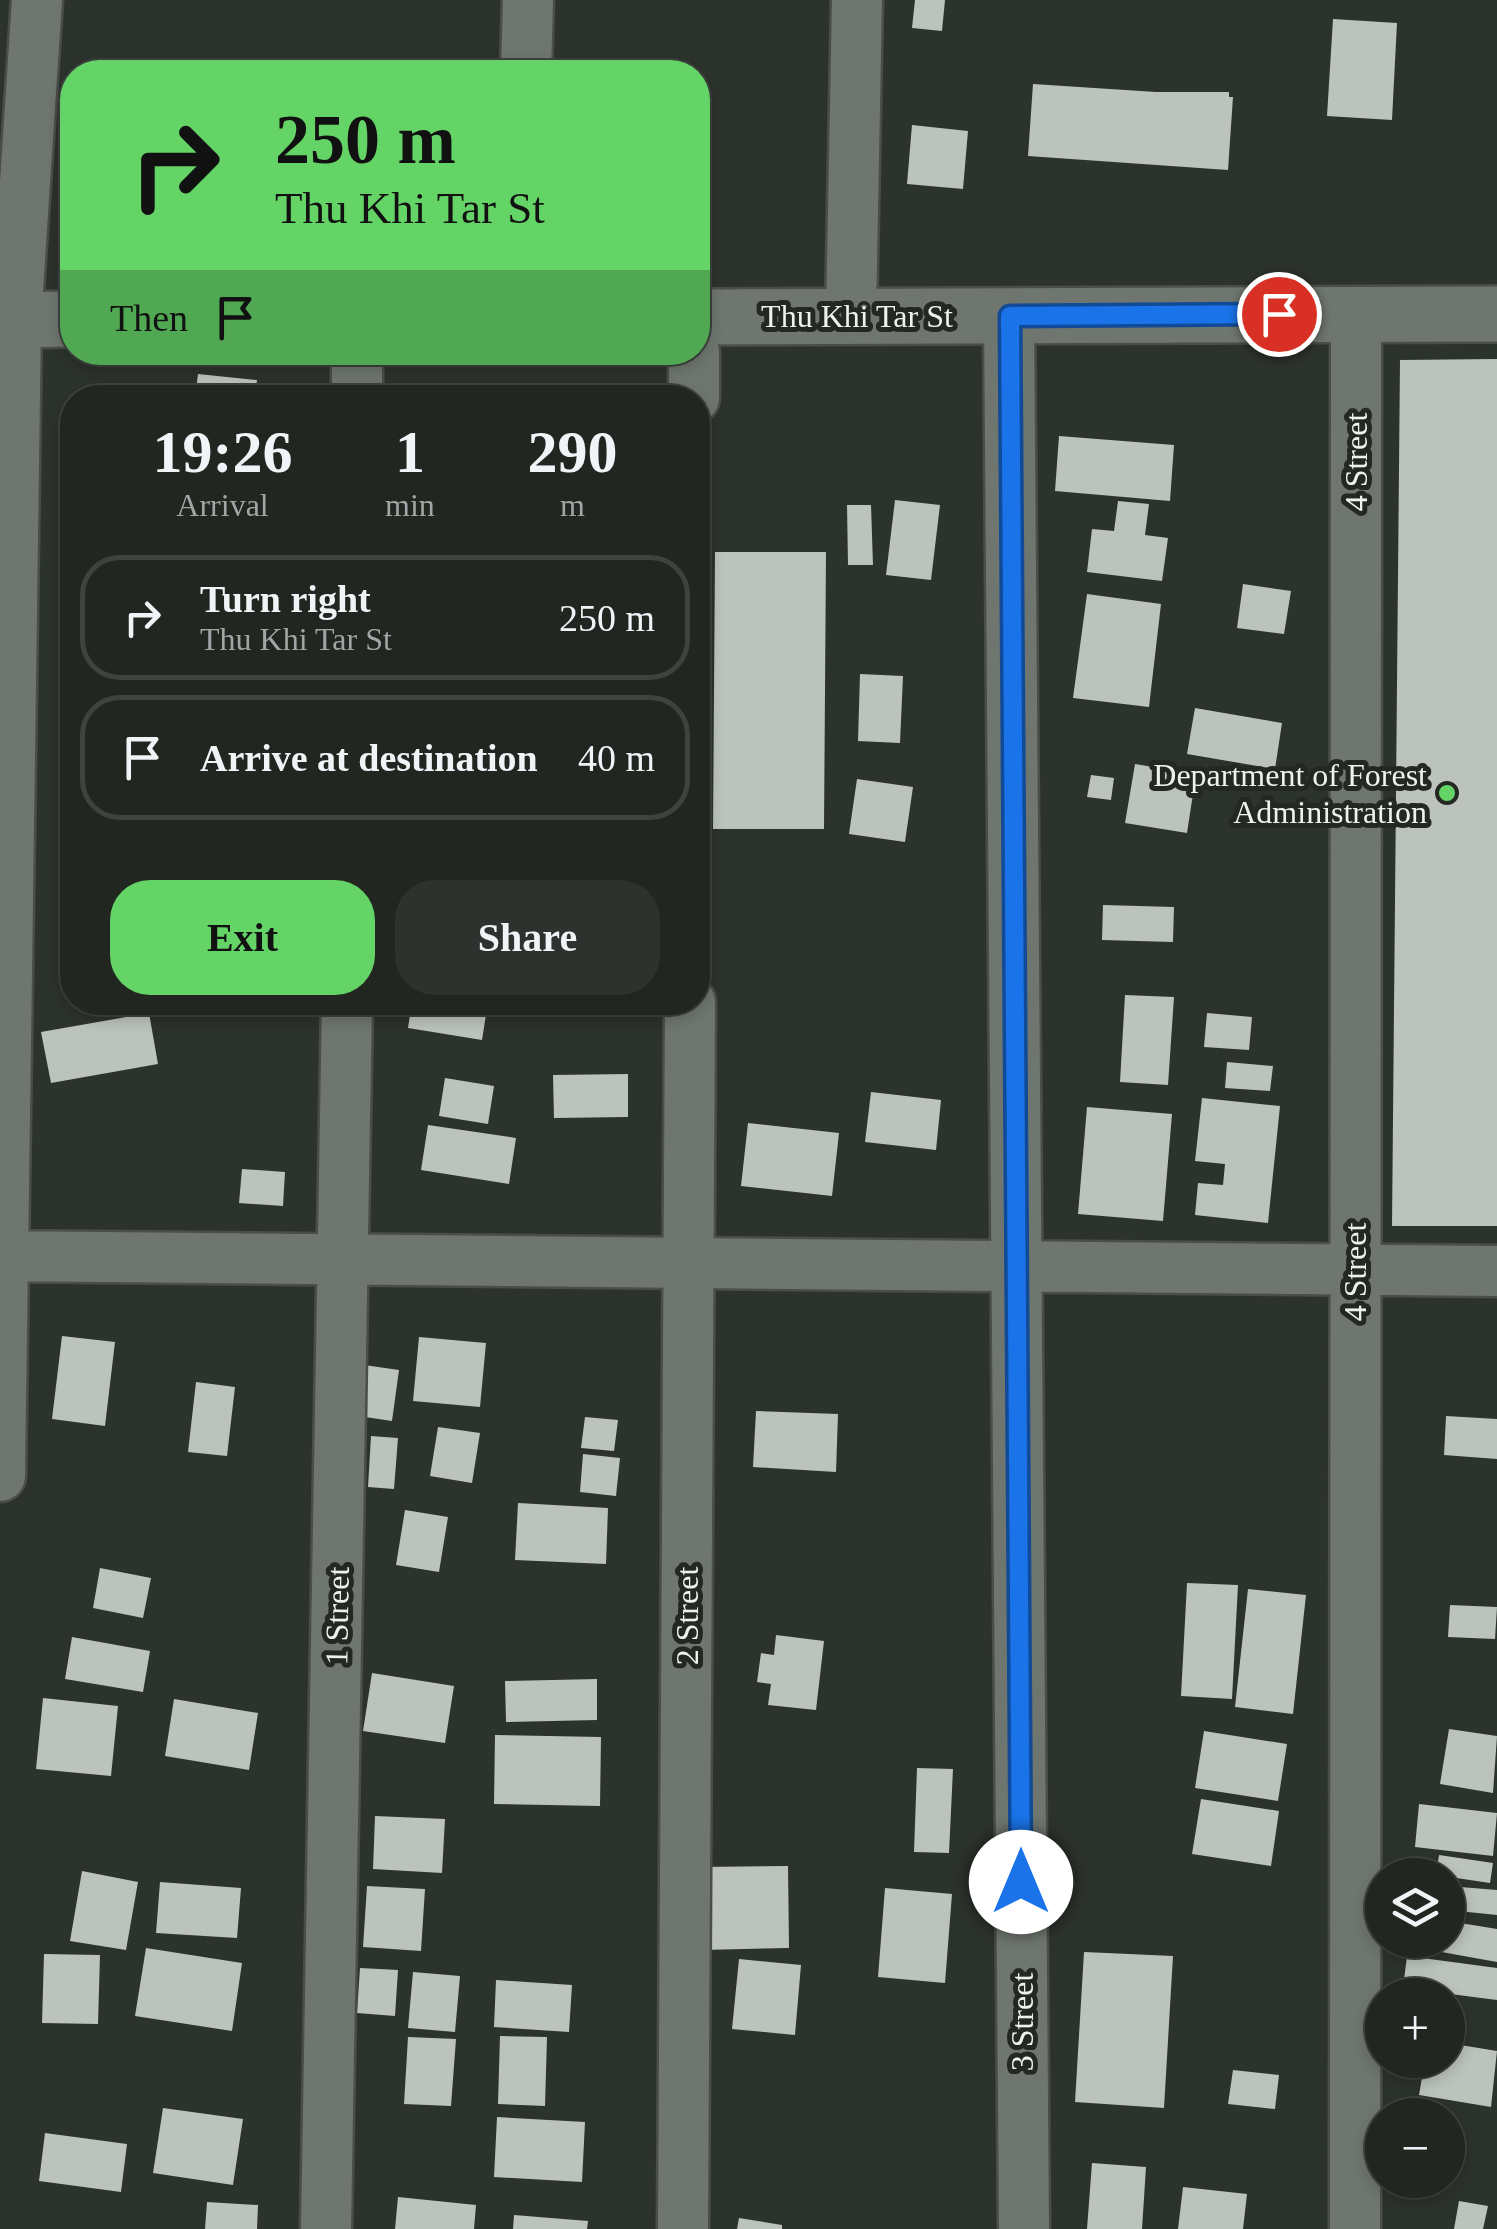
<!DOCTYPE html>
<meta charset="utf-8">
<style>
body{margin:0;font-family:"Times New Roman",serif;background:#2d322e;color:#f1f3f6;height:100vh;display:flex;flex-direction:column;font-size:38px;white-space:nowrap}
*{box-sizing:border-box;margin:0}
p{font-size:32px;color:#a2a5a5}
.icon{flex:none;width:55px;height:55px;fill:none;stroke:currentColor;stroke-width:2;stroke-linecap:round;stroke-linejoin:round}
.map{position:relative;flex:1;overflow:hidden}
.side{position:absolute;left:60px;top:385px;width:650px;height:630px;display:flex;flex-direction:column;background:#212621;border-radius:40px;box-shadow:0 5px 15px #0003,0 0 0 2px #3e433f}
.side>*{flex:none}
.top-card{position:absolute;left:60px;top:60px;width:650px;height:305px;border-radius:40px;box-shadow:0 5px 15px #0003,0 0 0 2px #3e433f;background:#65d467;color:#111;overflow:hidden}
.controls{position:absolute;left:1365px;top:1858px;display:grid;gap:20px}
.controls a{display:grid;place-items:center;width:100px;height:100px;border-radius:50%;background:#212621;box-shadow:0 5px 15px #0003,0 0 0 2px #3e433f;font-size:50px}
.pin{position:absolute;display:grid;place-items:center;width:85px;height:85px;color:#fff;margin:-42px;border:5px solid #fff;border-radius:50%;box-shadow:0 2px 10px #0007}
.me{position:absolute;width:110px;margin:-55px;rotate:0deg;stroke-linejoin:round;filter:drop-shadow(0 0 8px #0008)}
.turn{display:flex;align-items:center;gap:35px;height:210px;padding:0 50px;font-size:45px}
.turn .icon{width:130px;height:130px;stroke-width:2.5}
.turn b{display:block;font-size:70px;line-height:85px}
.then{display:flex;align-items:center;height:95px;padding:0 50px;background:#0003;gap:20px;font-size:38px}
.eta{display:flex;justify-content:space-evenly;align-items:center;height:170px;text-align:center}
.eta b{font-size:60px;font-weight:700;line-height:70px}
.button{display:flex;gap:20px;margin-top:auto;padding:20px 50px}
.button a{flex:1;height:115px;border-radius:40px;background:#65d467;color:#111;font-size:40px;font-weight:700;line-height:115px;text-align:center}
.button a+a{background:#2d322e;color:#f1f3f6}
ul{padding:0;list-style:none}
li{display:flex;align-items:center;gap:30px;height:125px;margin:0 20px 15px;padding:0 30px;border:5px solid #3e433f;border-radius:40px}
li div{flex:1}
li b{display:block;font-size:38px}
li em{font-style:normal}
.map>svg:first-child{display:block}
.building{fill:#bcc3bc}
.lines{fill:none;stroke-linecap:round;stroke-linejoin:round}
.minor-casing{stroke:#494e48;stroke-width:55}
.tertiary-casing{stroke:#494e48;stroke-width:60}
.minor{stroke:#6f766f;stroke-width:50}
.tertiary{stroke:#6f766f;stroke-width:55}
.route-casing{stroke:#114b97;stroke-width:25}
.route{stroke:#1a73e8;stroke-width:18}
.poi-dot{fill:#65d467;stroke:#232822;stroke-width:4}
.labels{text-anchor:middle;stroke-width:10;stroke-linejoin:round;paint-order:stroke}
.street-label{font-size:32px;fill:#eef2ee;stroke:#232822}
.poi-label{font-size:32px;fill:#eef2ee;stroke:#232822;text-anchor:end}
</style>
<div class="map">
<svg width="1497" height="2229" viewBox="0 0 1497 2229">
<rect width="100%" height="100%" fill="#2c322c"/>
<path class="building" d="M915 0H945L942 31 912 28Z
M1333 19 1397 23 1392 120 1327 116Z
M1033 84 1156 92H1229V97H1233L1228 170 1028 156Z
M912 125 968 131 963 189 907 184Z
M1497 359V1226H1392L1400 360Z
M198 374 257 380 255 398H195Z
M1059 436 1174 445 1170 501 1055 491Z
M895 500 940 505 931 580 886 575Z
M1118 501 1149 504 1145 535 1168 538 1162 581 1087 572 1092 529 1114 531Z
M847 505H871L873 565H848Z
M715 552H826L824 829H713Z
M1243 584 1291 591 1284 634 1237 628Z
M1087 594 1161 604 1149 707 1073 698Z
M860 674 903 676 900 743 858 741Z
M1195 708 1282 723 1275 769 1187 754Z
M1135 764 1196 774 1187 833 1125 823Z
M1091 775 1114 778 1111 800 1087 797Z
M857 779 913 787 905 842 849 834Z
M1103 905 1174 907 1173 942 1102 940Z
M1125 995 1174 997 1168 1085 1120 1082Z
M412 1002H488L482 1040 408 1028Z
M149 1013 158 1064 51 1083 41 1032Z
M1207 1013 1252 1017 1249 1050 1204 1047Z
M1227 1062 1273 1066 1270 1091 1225 1088Z
M628 1074V1117L554 1118 553 1075Z
M445 1078 494 1086 488 1124 439 1116Z
M871 1092 941 1100 936 1150 865 1142Z
M1202 1098 1280 1106 1268 1223 1195 1215 1198 1183 1223 1185 1225 1164 1195 1161Z
M1087 1107 1172 1114 1163 1221 1078 1214Z
M748 1123 839 1133 832 1196 741 1186Z
M428 1125 516 1138 509 1184 421 1170Z
M242 1169 285 1172 283 1206 239 1203Z
M62 1336 115 1342 105 1426 52 1419Z
M419 1337 486 1343 480 1407 413 1401Z
M364 1365 399 1370 392 1421 358 1416Z
M196 1382 235 1387 227 1456 188 1452Z
M756 1411 838 1414 836 1472 753 1467Z
M1446 1416 1497 1419V1459L1444 1455Z
M585 1417 618 1420 614 1451 581 1448Z
M438 1427 480 1433 472 1483 430 1476Z
M371 1436 398 1438 394 1489 368 1487Z
M583 1454 620 1458 616 1496 580 1492Z
M518 1503 608 1508 606 1564 515 1560Z
M405 1510 448 1517 439 1572 396 1565Z
M100 1568 151 1578 143 1618 93 1608Z
M1187 1583 1238 1585 1232 1699 1181 1696Z
M1248 1589 1306 1595 1293 1714 1235 1707Z
M1450 1605 1497 1607 1495 1639 1448 1637Z
M776 1635 824 1641 816 1710 768 1705 771 1684 757 1682 761 1653 774 1655Z
M72 1637 150 1651 143 1692 65 1679Z
M372 1673 454 1686 445 1743 363 1731Z
M597 1679V1720L506 1722 505 1681Z
M43 1698 118 1706 111 1776 36 1769Z
M174 1699 258 1713 249 1770 165 1756Z
M1449 1729 1497 1736 1493 1793 1440 1784Z
M1204 1731 1287 1744 1278 1801 1195 1788Z
M495 1735 601 1737 600 1806 494 1804Z
M917 1768 953 1769 949 1853 914 1852Z
M1201 1799 1279 1811 1271 1866 1192 1854Z
M1419 1804 1497 1813 1493 1856 1415 1847Z
M375 1816 445 1819 442 1873 373 1869Z
M1439 1855 1493 1863 1490 1883 1436 1875Z
M788 1866 789 1948 702 1950 700 1867Z
M82 1871 138 1882 126 1950 70 1941Z
M160 1882 241 1888 237 1938 156 1933Z
M367 1886 425 1889 421 1951 363 1947Z
M1448 1886 1497 1890V1915L1448 1910Z
M885 1888 952 1894 945 1983 878 1977Z
M1448 1921 1497 1929V1962L1436 1951 1438 1940H1448Z
M146 1948 242 1963 232 2031 135 2016Z
M1084 1952 1173 1956 1164 2108 1075 2102Z
M44 1954 100 1955 98 2024 42 2023Z
M1407 1956 1497 1968V2000L1403 1988Z
M739 1959 801 1965 795 2035 732 2029Z
M360 1968 398 1970 395 2016 357 2013Z
M413 1972 460 1976 455 2032 408 2028Z
M496 1980 572 1985 569 2032 494 2027Z
M1448 2003 1459 2005 1456 2033 1448 2032Z
M500 2036 547 2037 545 2106 498 2104Z
M408 2037 456 2039 451 2106 404 2104Z
M1448 2043 1497 2051 1491 2107 1419 2095 1425 2060H1448Z
M1233 2070 1279 2075 1275 2109 1228 2104Z
M163 2108 243 2119 233 2185 153 2173Z
M497 2117 585 2122 582 2182 494 2177Z
M45 2133 127 2144 121 2192 39 2181Z
M1092 2163 1146 2167 1142 2229H1087Z
M1183 2187 1247 2194 1243 2229H1178Z
M398 2197 476 2205 474 2229H395Z
M1459 2201 1488 2206 1483 2229H1454Z
M207 2202 258 2205 257 2229H205Z
M514 2215 588 2221 587 2229H513Z
M739 2218 782 2225V2229H737Z"/>
<g class="lines">
<g class="minor-casing">
<path id="minor" d="M526 72 528 0
M851 316 857 0
M1009 316 1024 2229
M357 398V352
M694 398V352
M0 1256 1497 1271
M0 1476 16 320 37 0
M326 2229 347 1002
M683 2229 690 1002
M1355 2229 1356 314"/>
</g>
<g class="tertiary-casing">
<path id="tertiary" d="M698 317 1497 314
M0 320 72 319"/>
</g>
<use href="#minor" class="minor"/>
<use href="#tertiary" class="tertiary"/>
</g>
<g class="lines">
<g class="route-casing">
<path id="route" d="M1021 1882 1010 316 1279 314"/>
</g>
<use href="#route" class="route"/>
</g>
<circle class="poi-dot" cx="1447" cy="793" r="10"/>
<g class="labels">
<g class="street-label">
<text x="857" y="327">Thu Khi Tar St</text>
<text transform="translate(1356 462) rotate(-90)" y="11">4 Street</text>
<text transform="translate(1355 1272) rotate(-90)" y="11">4 Street</text>
<text transform="translate(337 1616) rotate(-89)" y="11">1 Street</text>
<text transform="translate(687 1616) rotate(-90)" y="11">2 Street</text>
<text transform="translate(1022 2022) rotate(-90)" y="11">3 Street</text>
</g>
<g class="poi-label">
<text x="1427" y="786">Department of Forest<tspan x="1427" dy="37">Administration</tspan></text>
</g>
</g>
</svg>
<div class="controls">
<a><svg class="icon" aria-label="layers" viewBox="0 0 24 24"><path d="M12 4l9 5-9 5-9-5zM3 14l9 5 9-5"/></svg></a>
<a>+</a>
<a>−</a>
</div>
<div class="pin" style="left:1279px;top:314px;background:#d93025"><svg class="icon" aria-label="arrive" viewBox="0 0 24 24"><path d="M6 21V4h12l-3 4 3 4H6"/></svg></div>
<svg class="me" style="left:1021px;top:1882px" viewBox="-20 -20 40 40"><circle r="19" fill="#fff"/><path d="M0-13L10 11 0 6-10 11z" fill="#1a73e8"/></svg>
<div class="top-card">
<div class="turn"><svg class="icon" aria-label="right" viewBox="0 0 24 24"><path d="M7 20v-9h11M14 6l5 5-5 5"/></svg><div><b>250 m</b>Thu Khi Tar St</div></div>
<div class="then">Then<svg class="icon" aria-label="arrive" viewBox="0 0 24 24"><path d="M6 21V4h12l-3 4 3 4H6"/></svg></div>
</div>
<section class="side">
<div class="eta">
<div><b>19:26</b><p>Arrival</p></div>
<div><b>1</b><p>min</p></div>
<div><b>290</b><p>m</p></div>
</div>
<ul>
<li><svg class="icon" aria-label="right" viewBox="0 0 24 24"><path d="M7 20v-9h11M14 6l5 5-5 5"/></svg><div><b>Turn right</b><p>Thu Khi Tar St</p></div><em>250 m</em></li>
<li><svg class="icon" aria-label="arrive" viewBox="0 0 24 24"><path d="M6 21V4h12l-3 4 3 4H6"/></svg><div><b>Arrive at destination</b></div><em>40 m</em></li>
</ul>
<div class="button"><a>Exit</a><a>Share</a></div>
</section>
</div>
